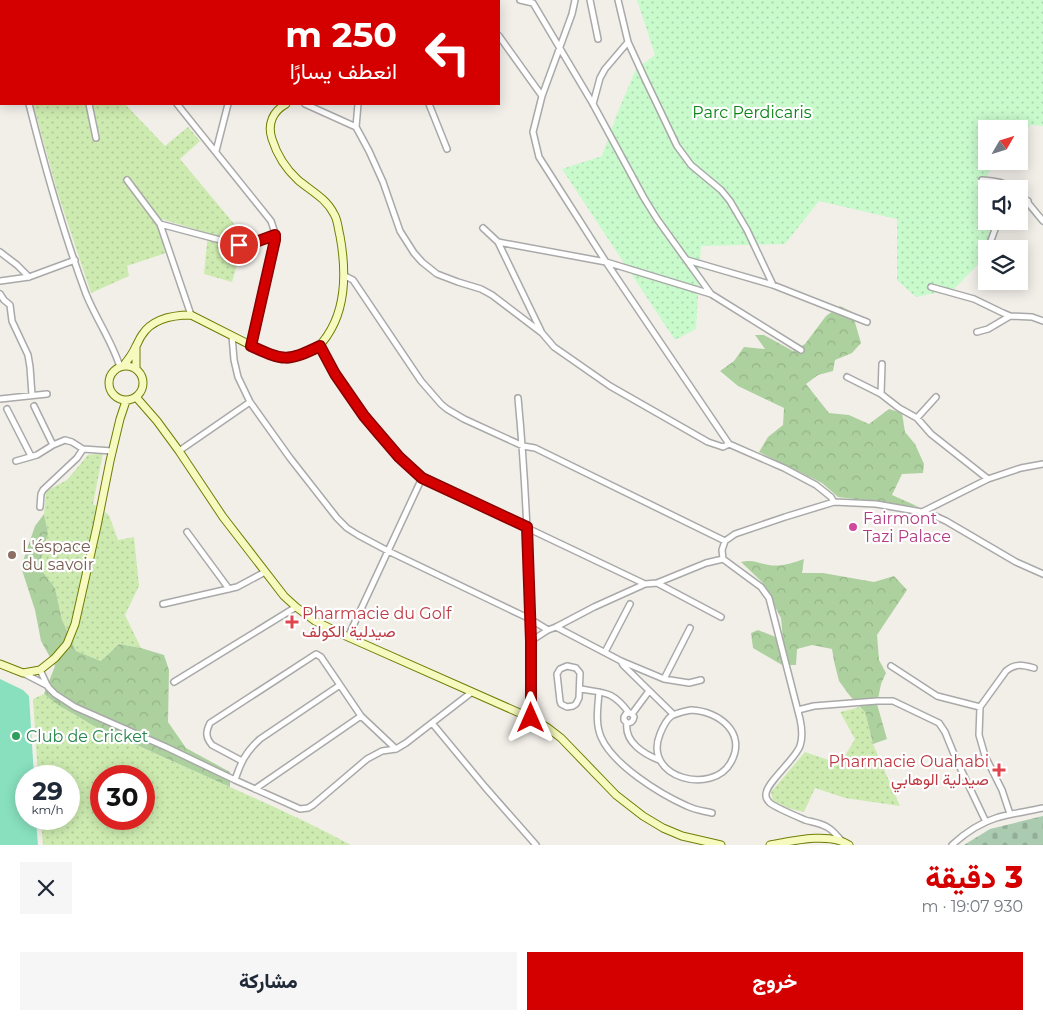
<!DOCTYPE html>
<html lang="ar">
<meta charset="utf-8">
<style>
body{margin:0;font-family:Montserrat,Vazirmatn,sans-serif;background:#f6f6f7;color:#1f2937;direction:rtl;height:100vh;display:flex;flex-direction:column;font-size:19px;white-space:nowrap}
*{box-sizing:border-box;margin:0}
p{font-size:16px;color:#747a83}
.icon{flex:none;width:28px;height:28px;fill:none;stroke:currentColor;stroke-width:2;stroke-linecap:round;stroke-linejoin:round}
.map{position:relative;height:845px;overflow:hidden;direction:ltr}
.drawer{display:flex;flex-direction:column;background:#fff;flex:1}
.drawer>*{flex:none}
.top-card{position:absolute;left:0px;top:0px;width:500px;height:105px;box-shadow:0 2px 12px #0003;direction:rtl;background:#d40000;color:#fff;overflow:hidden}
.needle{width:32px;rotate:51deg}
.fabs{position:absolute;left:978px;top:120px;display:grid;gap:10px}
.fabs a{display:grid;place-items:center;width:50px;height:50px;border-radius:0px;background:#fff;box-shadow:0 2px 12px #0003;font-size:25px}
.speed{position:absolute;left:15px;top:765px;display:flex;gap:10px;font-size:25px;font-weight:700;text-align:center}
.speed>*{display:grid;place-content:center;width:65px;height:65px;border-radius:50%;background:#fff;box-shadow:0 2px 12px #0003;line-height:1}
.speed small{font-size:12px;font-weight:400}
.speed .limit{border:8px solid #d22;background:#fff;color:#111}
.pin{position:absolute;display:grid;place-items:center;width:42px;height:42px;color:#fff;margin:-21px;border:2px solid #fff;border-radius:50%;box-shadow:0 1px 5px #0007}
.me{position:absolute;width:55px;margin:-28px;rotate:0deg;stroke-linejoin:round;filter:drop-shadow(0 0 4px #0008)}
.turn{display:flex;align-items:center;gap:18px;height:105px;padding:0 20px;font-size:22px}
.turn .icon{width:65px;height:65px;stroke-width:2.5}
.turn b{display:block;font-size:35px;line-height:42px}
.round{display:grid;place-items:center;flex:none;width:52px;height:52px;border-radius:0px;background:#f6f6f7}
.overview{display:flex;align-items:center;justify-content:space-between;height:85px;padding:0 20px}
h1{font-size:30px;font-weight:800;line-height:38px;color:#d40000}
.cta{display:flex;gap:10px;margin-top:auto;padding:10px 20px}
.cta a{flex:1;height:58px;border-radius:0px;background:#d40000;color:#fff;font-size:20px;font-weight:800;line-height:58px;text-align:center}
.cta a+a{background:#f6f6f7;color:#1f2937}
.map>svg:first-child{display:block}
.grass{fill:url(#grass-dots);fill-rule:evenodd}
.forest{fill:url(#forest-crowns)}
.cemetery{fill:url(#cemetery-stones)}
.park{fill:url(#park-dots)}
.pitch{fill:#88e0be}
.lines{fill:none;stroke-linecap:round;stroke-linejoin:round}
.street-casing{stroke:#a9a9a9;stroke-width:8}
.secondary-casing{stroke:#707d05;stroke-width:9}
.street{stroke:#fff;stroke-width:5}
.secondary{stroke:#f7fabf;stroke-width:7}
.route-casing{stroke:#8a0000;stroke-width:12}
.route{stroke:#d40000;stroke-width:9}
.hotel-dot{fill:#d1479c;stroke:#fff;stroke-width:2}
.education-dot{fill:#8d6e63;stroke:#fff;stroke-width:2}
.health-dot{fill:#e0444e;stroke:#fff;stroke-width:2}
.leisure-dot{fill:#2e9e5b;stroke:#fff;stroke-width:2}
.labels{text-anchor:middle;stroke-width:4.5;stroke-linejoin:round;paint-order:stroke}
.park-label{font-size:16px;fill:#0c8416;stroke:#fff}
.hotel-label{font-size:16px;fill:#b23c85;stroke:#fff;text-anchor:start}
.education-label{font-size:16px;fill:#785e54;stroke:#fff;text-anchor:start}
.health-label{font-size:16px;fill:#be3a42;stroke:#fff;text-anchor:start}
.leisure-label{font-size:16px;fill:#27864d;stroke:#fff;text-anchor:start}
</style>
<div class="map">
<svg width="1043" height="845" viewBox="0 0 1043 845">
<defs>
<pattern id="grass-dots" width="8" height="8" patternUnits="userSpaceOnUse" patternTransform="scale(1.25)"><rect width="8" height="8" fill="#cdebb0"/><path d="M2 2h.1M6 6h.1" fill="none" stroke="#b0c997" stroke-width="1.8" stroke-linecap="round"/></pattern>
<pattern id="forest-crowns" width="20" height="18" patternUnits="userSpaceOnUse" patternTransform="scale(1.25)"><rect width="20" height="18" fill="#add19e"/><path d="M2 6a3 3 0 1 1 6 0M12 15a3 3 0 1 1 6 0" fill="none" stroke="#95b388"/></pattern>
<pattern id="cemetery-stones" width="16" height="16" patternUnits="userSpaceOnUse" patternTransform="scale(1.25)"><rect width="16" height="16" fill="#aacbaf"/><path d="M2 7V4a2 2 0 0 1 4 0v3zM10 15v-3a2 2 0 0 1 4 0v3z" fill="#92ae96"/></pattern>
<pattern id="park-dots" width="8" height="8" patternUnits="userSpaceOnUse" patternTransform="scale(1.25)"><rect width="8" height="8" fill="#c8facc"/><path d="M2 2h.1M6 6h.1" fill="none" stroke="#acd6af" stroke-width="1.8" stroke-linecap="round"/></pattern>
</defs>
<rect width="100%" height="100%" fill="#f2efe9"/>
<path class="grass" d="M33 104H125L165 146 188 127 200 141 180 159 245 237 232 282 204 274 208 233 158 218 166 253 127 266 129 276 91 293 58 194Z
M103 453 93 504 109 515 118 540 134 537 139 586 125 615 141 648 119 644 101 661 76 651 62 620 55 588 39 567 48 533 44 514 46 491 67 480 88 455Z
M44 694C76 720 116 736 154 753 220 783 287 811 351 845H43L41 819H69V776H38L33 699ZM101 776H144V819H101Z
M860 707 865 712 873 744 900 806 845 798 815 788 804 812 791 809 773 801 771 792 805 752 840 764 855 739 840 712Z"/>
<path class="forest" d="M840 306 852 312 861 343 852 353 835 360 833 371 818 375 806 384 829 413 849 415 869 424 889 409 902 413 905 432 915 444 924 464 923 473 902 474 892 495 919 507 838 497 822 483 759 452 768 437 783 425 784 408 738 386 720 371 734 361 744 347 765 349 755 335H764L793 351 805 344 826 316Z
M44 514 48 533 39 567 55 588 62 620 76 651 101 661 119 644 141 648 164 655 169 670 168 722 186 748 230 772V787L94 726 58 705 44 694 55 666 41 641 35 610 21 567 35 526Z
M804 559 802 573H823L874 582 894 576 907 590 877 635 879 660 886 673 881 684 877 704 887 739 873 744 865 712 850 696 839 681 834 661 832 649 812 645 797 649 796 665H782L753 648 751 633 758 630 783 640 781 618 762 582 741 562C754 559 757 563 769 565 782 567 792 563 804 559Z"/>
<path class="cemetery" d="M1043 816V845H964L990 829Z"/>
<path class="park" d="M637 0H1043V126L1031 125 1019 135V129H986V161H997L987 175 988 189H986V221H991L994 248 986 249V256L954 289 916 297 897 280V219L819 201 785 244 701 246 696 329 675 340 562 169 602 156 617 114 636 69 655 55Z"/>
<path class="pitch" d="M0 679 23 690 29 696 34 776H26V819H36L38 845H0Z"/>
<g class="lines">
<g class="street-casing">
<path id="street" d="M118 0V1
M203 0V1
M472 0 473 1
M520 0 533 3 593 104 644 198 657 219 711 294
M575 0 572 14 542 96 533 132 539 157 606 262 729 444 784 468 816 485 831 497 834 502
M590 0 598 39
M618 0 628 42 645 79 677 146 691 165 721 190 730 201 747 230 773 285
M97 1 99 0
M337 1 338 0
M0 5 1 6
M499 36 542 96
M29 104C45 168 63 232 86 294 96 319 112 341 120 367
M89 104 96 138
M177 104 271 221 274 230 275 240 251 346
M305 104 356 127
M358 104 356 127 369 151 383 182 400 231 414 253 422 262 437 274 458 282 481 289 492 295 542 333 554 347 610 386 708 442 723 447 729 444
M429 104 447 149
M593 104 600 78 605 69 628 42
M216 151 228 104
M127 180 160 224 191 315
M982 180C995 181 1004 182 1015 189
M1019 192 1043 221
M1019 207 1028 201
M160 224 239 245H247L275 235
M483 228 498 242 541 331
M498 242 606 262 711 294 801 350
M989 246 998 221
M0 252 17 265 29 277
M687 260 773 285 867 322
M345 276 353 280 421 381 441 404 447 409 464 419 523 446 535 448 725 541
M0 281 29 277 75 260
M931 287 974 299 1003 313 1010 316 1032 317 1043 321
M0 294 4 300 10 305 12 321 28 355 30 367 32 395
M977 332 988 329 1010 316
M232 336 234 360 238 377 250 402 290 458 337 518 347 528 358 535 388 551 530 619 548 630
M320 345C340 386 366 426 398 457 406 464 414 471 422 478L645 584
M847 377 881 394 899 408 917 418 931 434 988 479
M881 394 882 364
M518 398C528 504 531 611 531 718
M0 399 47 394
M34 406 53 445
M7 409 31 456
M917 418 936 397
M179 451 250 402
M16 461 37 455 53 445 65 440 72 442 83 449 112 451
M40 507 41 494 43 490 77 458 83 449
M922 512 935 516 946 521 1016 562 1043 574
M187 532 229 589
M723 559 722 550 725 541 735 534 785 517 834 502 876 504 922 512 988 479 1021 468 1043 464
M657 583 721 617
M163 604 237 587 265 572
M556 627 621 661 664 679 689 683 701 680
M348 637 422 478
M531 641 548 630 556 627 594 607 645 584 657 583 706 563 723 559 761 587 769 598 800 719C802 728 803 737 800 746 795 760 764 784 766 796 766 798 768 801 770 803 775 807 798 817 805 820 812 822 820 823 827 827 833 830 836 835 841 840
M605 652 630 604
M621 661 623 665 673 714
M567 666 576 668 580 673 579 698 576 704 573 706 567 707 561 704 560 701 557 674 560 669Z
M891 666 937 696 980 707
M40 670 48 687 55 694 75 707 166 747 235 780 300 809 308 808 313 805 367 759 382 751 396 749 406 743 472 692
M23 673 48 686
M664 679 690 628
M174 682 296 607
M580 689C605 693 613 691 629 713
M599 692C598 707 595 723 601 737 613 765 660 794 687 806 695 810 704 811 712 813
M691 710C719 711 747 733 731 762 713 796 642 778 660 734 668 714 672 714 691 710Z
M798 710 814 706 877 701H893L939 723 945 732 956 759 986 822
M632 714C628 712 626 713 624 717V720L627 723C631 723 633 722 634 717L632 714 649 691
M432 723 485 787 536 845
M627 723C624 742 644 754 659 760
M242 761 212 745C205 737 206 731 210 723L316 654 321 657 361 716 396 749
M235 780C241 762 245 753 260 739L340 685
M255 789 361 716
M1010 814 1002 790 985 756 979 735 980 707 1006 671C1015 663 1023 665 1034 668
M952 845C964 834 980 823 996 818 1011 813 1027 812 1043 808"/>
</g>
<g class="secondary-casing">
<path id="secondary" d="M420 1V0
M109 383a17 17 0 1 1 34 0a17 17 0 1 1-34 0Z
M123 366C128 360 133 353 136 346 138 343 139 339 142 335 152 319 173 315 191 315L266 353C286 361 298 357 317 347 321 345 324 340 327 336 347 307 346 269 340 236 338 229 338 220 334 214 326 198 311 191 298 180 286 169 277 155 272 139 267 124 273 111 286 104
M136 369V348
M136 397 157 421 179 451 223 517 284 596 296 607 315 621 348 637 531 718 548 728 561 738 616 795 643 816 663 828 682 836 721 845
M0 664 23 673 40 670 55 658 67 644 75 624 97 526 110 461 120 419 126 401
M770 845C792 841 829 832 849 845"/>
</g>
<use href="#street" class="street"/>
<use href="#secondary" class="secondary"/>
</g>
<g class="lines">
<g class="route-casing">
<path id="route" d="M239 245H247L275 235V240L251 346C284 361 287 362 320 346L335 374 364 416 399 457 422 478 527 527 531 641V718"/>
</g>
<use href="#route" class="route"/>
</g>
<circle class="hotel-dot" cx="853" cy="527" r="5"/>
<circle class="education-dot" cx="12" cy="555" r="5"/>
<g class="health-dot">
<path d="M289.5 614.5h5v5h5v5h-5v5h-5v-5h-5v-5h5z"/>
<path d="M996.5 762.5h5v5h5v5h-5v5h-5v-5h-5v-5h5z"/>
</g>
<circle class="leisure-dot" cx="16" cy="736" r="5"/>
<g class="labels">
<g class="park-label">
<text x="752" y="118">Parc Perdicaris</text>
</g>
<g class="hotel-label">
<text x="863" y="524">Fairmont<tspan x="863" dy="18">Tazi Palace</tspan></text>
</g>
<g class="education-label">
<text x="22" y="552">L'éspace<tspan x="22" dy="18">du savoir</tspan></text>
</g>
<g class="health-label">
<text x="302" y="619">Pharmacie du Golf<tspan x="302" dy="18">صيدلية الكولف</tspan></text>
<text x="989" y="767" text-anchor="end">Pharmacie Ouahabi<tspan x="989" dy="18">صيدلية الوهابي</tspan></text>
</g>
<g class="leisure-label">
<text x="26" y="742">Club de Cricket</text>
</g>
</g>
</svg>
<div class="fabs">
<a><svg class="needle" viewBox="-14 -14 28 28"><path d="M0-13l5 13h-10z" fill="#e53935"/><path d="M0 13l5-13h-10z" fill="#747a83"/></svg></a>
<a><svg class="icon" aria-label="sound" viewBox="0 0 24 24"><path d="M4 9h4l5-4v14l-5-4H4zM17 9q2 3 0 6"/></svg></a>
<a><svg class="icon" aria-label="layers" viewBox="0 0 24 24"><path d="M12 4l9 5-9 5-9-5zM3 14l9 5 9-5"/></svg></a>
</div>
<div class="speed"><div>29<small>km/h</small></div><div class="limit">30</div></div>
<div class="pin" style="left:239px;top:245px;background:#d93025"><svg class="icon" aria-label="arrive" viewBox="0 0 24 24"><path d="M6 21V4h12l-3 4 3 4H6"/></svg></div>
<svg class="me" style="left:531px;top:718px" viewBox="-20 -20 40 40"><path d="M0-17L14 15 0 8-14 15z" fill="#d40000" stroke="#fff" stroke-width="4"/></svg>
<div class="top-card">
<div class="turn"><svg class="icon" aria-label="left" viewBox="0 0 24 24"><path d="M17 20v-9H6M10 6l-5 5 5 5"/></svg><div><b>250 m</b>انعطف يسارًا</div></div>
</div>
</div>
<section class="drawer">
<div class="overview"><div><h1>3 دقيقة</h1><p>930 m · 19:07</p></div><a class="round"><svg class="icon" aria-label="close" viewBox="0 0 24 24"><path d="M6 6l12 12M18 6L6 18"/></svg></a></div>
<div class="cta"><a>خروج</a><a>مشاركة</a></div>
</section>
